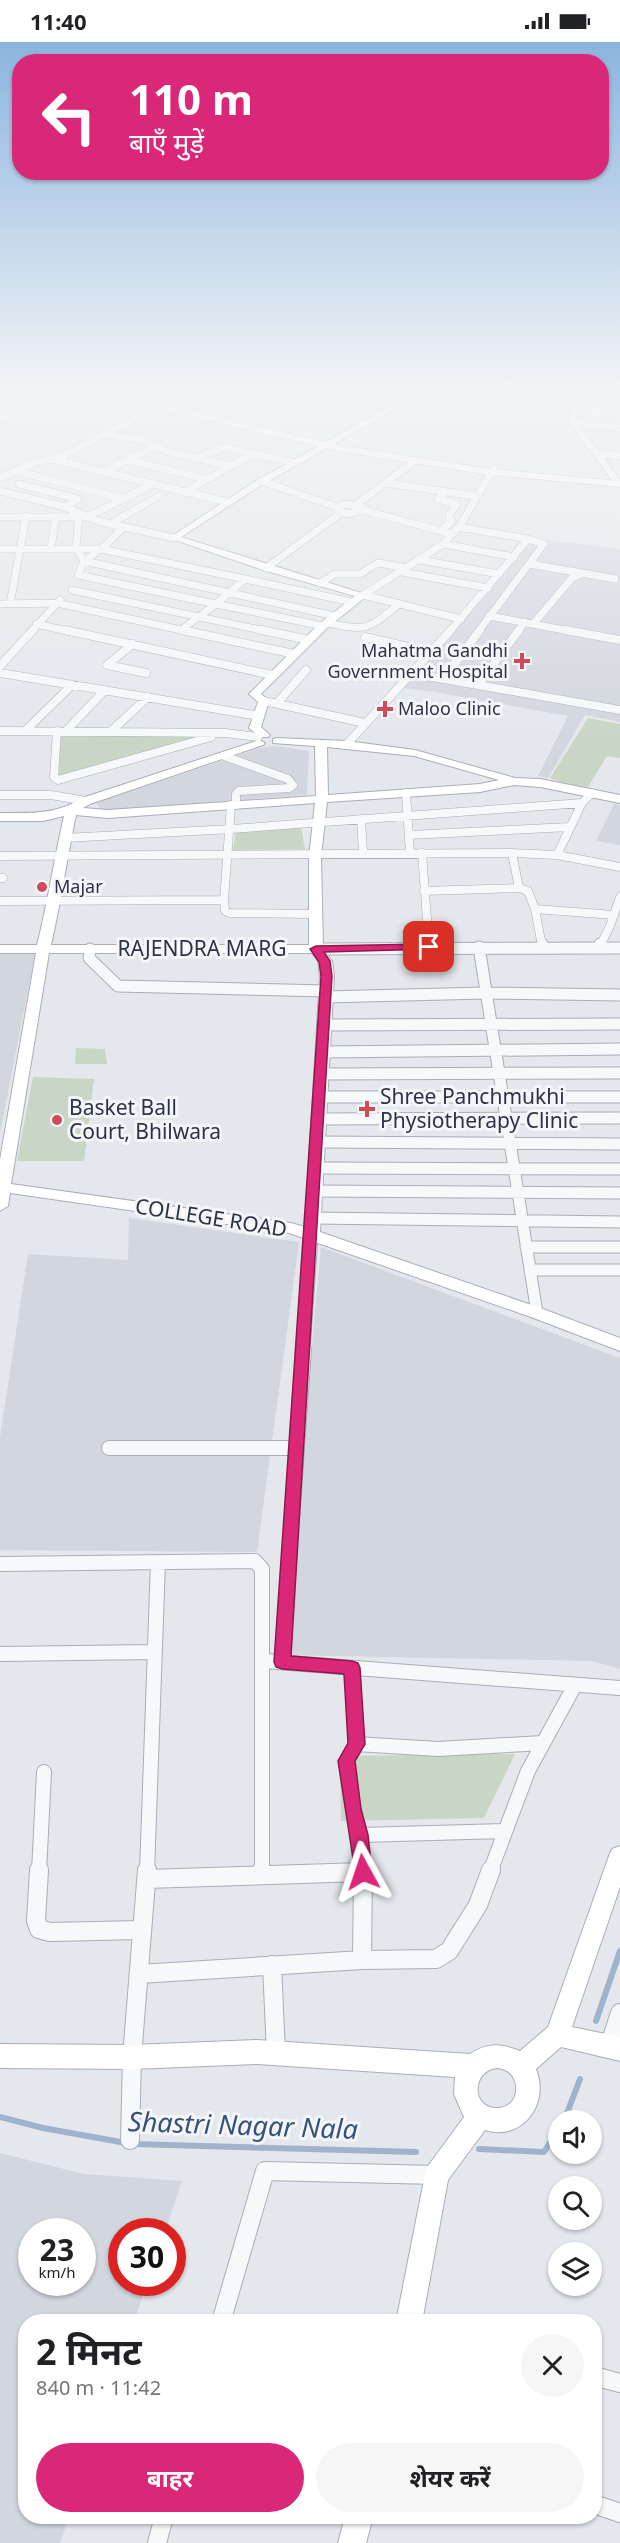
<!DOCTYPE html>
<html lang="hi">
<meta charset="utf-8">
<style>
body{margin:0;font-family:"Noto Sans","Noto Sans Devanagari",sans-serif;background:#f6f6f6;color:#202124;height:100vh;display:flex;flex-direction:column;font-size:22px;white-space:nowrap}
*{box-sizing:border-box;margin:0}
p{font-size:20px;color:#757577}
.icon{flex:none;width:33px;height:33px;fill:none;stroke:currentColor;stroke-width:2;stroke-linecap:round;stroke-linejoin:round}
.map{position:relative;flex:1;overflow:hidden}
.drawer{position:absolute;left:18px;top:2272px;width:584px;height:210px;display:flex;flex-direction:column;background:#fff;border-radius:24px;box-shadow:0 2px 4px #0004}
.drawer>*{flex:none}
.banner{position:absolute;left:12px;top:12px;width:597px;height:126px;border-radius:24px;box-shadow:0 2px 4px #0004;background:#db2777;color:#fff;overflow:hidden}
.buttons{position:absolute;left:548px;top:2068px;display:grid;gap:12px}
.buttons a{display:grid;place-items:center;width:54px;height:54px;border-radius:50%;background:#fff;box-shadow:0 2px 4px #0004;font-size:30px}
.speed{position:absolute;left:18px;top:2176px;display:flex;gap:12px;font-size:30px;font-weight:700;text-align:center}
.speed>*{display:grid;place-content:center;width:78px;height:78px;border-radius:50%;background:#fff;box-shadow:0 2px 4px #0004;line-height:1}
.speed small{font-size:15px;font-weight:400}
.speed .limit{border:9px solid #d22;background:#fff;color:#111}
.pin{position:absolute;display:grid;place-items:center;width:51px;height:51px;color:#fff;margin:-26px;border-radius:12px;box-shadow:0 3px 9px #0006}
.me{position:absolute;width:66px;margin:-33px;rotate:355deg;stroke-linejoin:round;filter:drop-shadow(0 0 4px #0008)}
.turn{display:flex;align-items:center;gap:21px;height:126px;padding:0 18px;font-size:27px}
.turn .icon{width:78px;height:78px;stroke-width:2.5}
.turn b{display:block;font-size:42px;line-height:51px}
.round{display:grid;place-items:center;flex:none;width:63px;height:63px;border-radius:32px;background:#f6f6f6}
.headline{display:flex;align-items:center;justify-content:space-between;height:102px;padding:0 18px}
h1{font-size:36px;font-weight:700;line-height:45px}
.button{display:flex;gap:12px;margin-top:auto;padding:12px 18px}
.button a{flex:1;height:69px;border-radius:36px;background:#db2777;color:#fff;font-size:24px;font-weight:700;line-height:69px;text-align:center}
.button a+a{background:#f6f6f6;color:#202124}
.status{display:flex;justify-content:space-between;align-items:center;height:42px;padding:0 30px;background:#fff;direction:ltr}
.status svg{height:16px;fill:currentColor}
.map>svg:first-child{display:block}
.built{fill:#d2d6de;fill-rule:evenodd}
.green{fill:#c9d6c5}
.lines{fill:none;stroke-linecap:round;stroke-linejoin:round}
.stream{stroke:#9fb4cc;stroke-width:6}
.street-far4-casing{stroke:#a9aeb7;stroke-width:8}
.street-far3-casing{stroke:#a9aeb7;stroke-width:9}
.street-far2-casing{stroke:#a9aeb7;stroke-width:13}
.street-far1-casing{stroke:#a9aeb7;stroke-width:16}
.street-casing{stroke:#a9aeb7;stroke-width:20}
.secondary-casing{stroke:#a9aeb7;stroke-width:2}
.primary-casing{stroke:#a3abb8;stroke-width:1}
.highway-casing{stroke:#8b94a3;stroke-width:1}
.street-far4{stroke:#f7f8fa;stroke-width:7}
.street-far3{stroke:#f7f8fa;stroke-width:8}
.street-far2{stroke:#f7f8fa;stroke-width:11}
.street-far1{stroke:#f7f8fa;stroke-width:14}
.street{stroke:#f7f8fa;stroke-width:18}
.secondary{fill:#fff;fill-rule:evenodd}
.primary{fill:#fff;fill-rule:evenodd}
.highway{fill:#fff;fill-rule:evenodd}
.route{fill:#db2777;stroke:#8e194d;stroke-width:1.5}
.poi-dot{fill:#d1495b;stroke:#f4f6f9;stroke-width:2}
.labels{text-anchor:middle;stroke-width:6;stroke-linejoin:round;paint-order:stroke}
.far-poi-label{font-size:18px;fill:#2b3445;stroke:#f4f6f9;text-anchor:start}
.street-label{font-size:21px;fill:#2b3445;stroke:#f4f6f9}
.poi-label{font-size:21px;fill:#2b3445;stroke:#f4f6f9;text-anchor:start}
.near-water-label{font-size:27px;font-style:italic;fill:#34527a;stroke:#f4f6f9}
</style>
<div class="status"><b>11:40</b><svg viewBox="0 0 49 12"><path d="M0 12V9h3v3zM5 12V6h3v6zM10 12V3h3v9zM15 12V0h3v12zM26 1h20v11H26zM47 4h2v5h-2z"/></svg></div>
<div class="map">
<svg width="620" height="2501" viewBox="0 0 620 2501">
<rect width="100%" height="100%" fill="#e4e7ec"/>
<path class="built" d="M526 496 620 507V680L585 673 548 736 538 734 568 674 435 650 395 645 418 629 518 502Z
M275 704 309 709 307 753 101 768 96 761 260 706Z
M614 762 620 763V803L596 799Z
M0 912H35L0 1091Z
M129 1176 299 1200 257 1510 0 1508V1395L28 1212 128 1218Z
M321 1205 620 1316V1627L592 1619 283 1613Z
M0 2111 84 2132 182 2139 165 2190H122V2241H147L134 2280H26V2475H69L60 2501H0ZM32 2190H82V2241H32Z"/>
<path class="green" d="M588 676 620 682V716L607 714 588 745 571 744 550 736Z
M60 692 207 694 59 736Z
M301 786 305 807 233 808 236 789Z
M76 1006 105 1007 107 1022H75Z
M33 1035 94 1037 84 1119H17Z
M515 1712 484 1776 341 1779 340 1714Z"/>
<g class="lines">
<path class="stream" d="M596 1979 620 1909
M0 2075 43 2086 126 2101
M564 2079 580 2037
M133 2102 416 2110
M479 2107 544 2110 558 2088"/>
<g class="street-far4-casing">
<path id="street-far4" d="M444 345 575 362
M529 345 580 352
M583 345 575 362 573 380 617 439
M0 362 32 345
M574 367 620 373
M0 377 61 345
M580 381 620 386
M585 381 619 345
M105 392 143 398 169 410 231 424
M598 411 620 414
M51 417 227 460
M197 417 223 405 295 421
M127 418 206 437
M16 429 125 457
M103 430 155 404
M0 436 32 421 61 415 157 365
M261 439 337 465
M386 441 475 454
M19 442 78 457 65 465
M0 449 65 465 98 479 174 496
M185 450 252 412
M345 462 362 465 363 468 350 472 338 469 337 465Z
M357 462 416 418
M363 468 452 492
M79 474 76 505 84 519 335 574
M0 475H87L153 442
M110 482 159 454
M440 489 451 480 449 473 457 462 438 457 445 450
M443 502 514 515
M51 506 56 474
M0 507H101L124 485
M101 507 245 537 216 562 78 533 84 519Z
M420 518 499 532
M529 522 582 531
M266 526 341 471
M402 530 488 546
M245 537 352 560
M320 541 335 532H360L378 521 407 526
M72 548 270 590
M0 562 57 561 181 588 216 562
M10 562 26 474
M216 562 323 584
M489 574 575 590
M461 577 363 553 443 502 459 485 494 426
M327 581C367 589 368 588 399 562
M36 582 72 590
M533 582 572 536 582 531 615 537
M181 588 189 590
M31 590 60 558
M449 590 528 497 459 485
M478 590 544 502 528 497
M518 590 525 580"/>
</g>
<g class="street-far3-casing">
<path id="street-far3" d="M65 588 272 633
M182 588 294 612
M262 588 309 598
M566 588 620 598
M365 595 430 610
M133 602 107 623 146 631
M0 624 33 588
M0 631 260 674
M410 631 620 668
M443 637 480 588
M478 643 519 588
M264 659 365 681
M278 660 306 628
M0 689 225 691 258 695
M25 689 72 643
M57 689 54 735 58 738 211 695
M66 689 105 648
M110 690 148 655
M347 702 451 588
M224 714 288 737 293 743 289 746 239 749 236 752V763
M406 751 410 811
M0 753H51L86 759
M361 777 363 810
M409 793 570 785
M65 796 231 787 582 761 592 751
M422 811 429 904
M512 811 519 846 528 849 535 867 614 873
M557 813 582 761
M0 814 512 811 557 813 620 825
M0 836H3
M424 849 519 846
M224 858 225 869 230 871 315 872
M0 859 224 858 231 763
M535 867 542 904
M600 904 610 884 620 855"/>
</g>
<g class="street-far2-casing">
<path id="street-far2" d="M429 902V905
M542 902V905
M479 905 537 1271
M599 905 600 902
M90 907 89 916 118 944 325 949
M316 907 620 906
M325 955 485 951 620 953
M323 983 620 982
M322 1010 620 1007
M321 1032 620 1031
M319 1055H620
M318 1077 620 1076
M317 1100 620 1102
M315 1126 620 1127
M314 1149 620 1151
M313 1176 620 1180
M526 1205H620
M530 1228H620
M304 1309 312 1194"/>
</g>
<g class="street-far1-casing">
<path id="street-far1" d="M109 1406H297
M0 1522 255 1519 262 1527V1830
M0 1612 155 1610
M264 1619 620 1646
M282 1620 304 1307
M352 1626 356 1702
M505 1789 360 1793 353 1767 347 1719 356 1702 438 1707 543 1701
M360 1793 363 1830
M39 1830 44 1730
M147 1830 158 1520
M490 1830 528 1729 575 1643"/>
</g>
<g class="street-casing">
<path id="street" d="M39 1828 36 1879 39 1887 50 1890 142 1888
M262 1828V1833
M147 1837 363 1830
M362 1918 363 1828
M272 1923 276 2011
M139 1932 362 1918 436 1917 449 1909 478 1863 491 1828
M609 2005 620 1971
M130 2098 132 2015 147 1828
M221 2280 265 2129 437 2133
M594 2334 620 2341
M594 2462 620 2471
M157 2501 164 2475"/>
</g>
<g class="secondary-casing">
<path id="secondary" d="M424 345H434L260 444 181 495 368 553 327 586 261 652 269 659 261 685 270 693 268 695H260L249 686 258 660 249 652 319 582 355 554 263 528 169 496 254 440Z
M277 696 347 699 415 708 515 736 540 737 620 753V761L540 745 514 743 480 750 327 760 321 815 323 907 332 919 334 934 320 1190 543 1267 620 1296V1309L531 1275 289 1191 10 1151 8 1164 0 1169V1118L36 911H0V903H37C48 860 54 817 64 774L43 779H0V771C30 771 56 773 82 756L259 698 265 701 263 703 90 762 83 766 108 768 316 754 315 704 273 701V697ZM327 705 414 714 499 738 480 742 328 753ZM315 761 309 815V903H51C61 860 67 816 76 773L108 776ZM49 911H312L318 919 320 934 305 1185 291 1181 11 1142Z
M620 1804V1845L572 1985 620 1995V2019L561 2005 536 2027C550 2061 523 2100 485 2088L448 2138 422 2280H396L425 2133 428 2124 464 2075 454 2052 455 2035 257 2022 132 2027 0 2026V2002L132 2003 257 1998 470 2012C487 2001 501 2001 520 2009L548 1985 609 1814 612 1807ZM497 2026C524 2028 522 2068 495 2066 470 2064 473 2028 497 2026Z
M345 2475H373L366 2501H338Z"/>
</g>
<g class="primary-casing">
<path id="primary" d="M69 345H87L343 404 491 427 620 439V445L491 433 343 410Z"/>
</g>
<g class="highway-casing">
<path id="highway" d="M194 367 198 368V372L189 375 184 372Z"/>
</g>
<use href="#street-far4" class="street-far4"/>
<use href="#street-far3" class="street-far3"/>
<use href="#street-far2" class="street-far2"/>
<use href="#street-far1" class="street-far1"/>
<use href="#street" class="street"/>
<use href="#secondary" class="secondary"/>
<use href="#primary" class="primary"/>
<use href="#highway" class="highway"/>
</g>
<linearGradient id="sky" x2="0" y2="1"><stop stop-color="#8bb4dd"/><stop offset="0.5" stop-color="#f3f4f6"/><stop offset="1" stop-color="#f3f4f6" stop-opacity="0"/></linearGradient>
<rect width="620" height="695" fill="url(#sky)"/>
<path class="route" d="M429 902 434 905 433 907 324 910 330 919 332 934 291 1614 352 1619 358 1621 360 1626 365 1702 355 1719 361 1767 368 1793 372 1830 369 1836 363 1839 356 1836 338 1719 348 1701 344 1632 282 1627 276 1625 274 1620 321 934 319 920 310 907 316 904Z"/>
<g class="poi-dot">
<path d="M519 610h6v6h6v6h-6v6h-6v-6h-6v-6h6z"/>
<path d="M382 658h6v6h6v6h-6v6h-6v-6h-6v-6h6z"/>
<circle cx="42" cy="845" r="6"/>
<path d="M364 1058h6v6h6v6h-6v6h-6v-6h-6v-6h6z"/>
<circle cx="57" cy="1078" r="6"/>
</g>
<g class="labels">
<g class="far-poi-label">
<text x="508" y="615" text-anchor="end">Mahatma Gandhi<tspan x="508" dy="21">Government Hospital</tspan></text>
<text x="398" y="673">Maloo Clinic</text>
<text x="54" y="851">Majar</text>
</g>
<g class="street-label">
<text x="202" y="914">RAJENDRA MARG</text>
<text transform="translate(211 1176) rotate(9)" y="7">COLLEGE ROAD</text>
</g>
<g class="poi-label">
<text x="380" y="1062">Shree Panchmukhi<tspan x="380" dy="24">Physiotherapy Clinic</tspan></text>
<text x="69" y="1073">Basket Ball<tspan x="69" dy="24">Court, Bhilwara</tspan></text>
</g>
<g class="near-water-label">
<text transform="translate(243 2084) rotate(2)" y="9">Shastri Nagar Nala</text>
</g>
</g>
</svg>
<div class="buttons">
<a><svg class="icon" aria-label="sound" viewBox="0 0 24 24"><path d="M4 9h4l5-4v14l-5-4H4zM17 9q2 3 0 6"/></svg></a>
<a><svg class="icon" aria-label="search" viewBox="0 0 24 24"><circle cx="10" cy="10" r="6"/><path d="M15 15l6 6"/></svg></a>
<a><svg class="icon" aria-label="layers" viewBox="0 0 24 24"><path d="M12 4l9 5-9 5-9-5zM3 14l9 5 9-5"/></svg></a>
</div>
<div class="speed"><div>23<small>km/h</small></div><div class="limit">30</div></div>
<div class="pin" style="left:429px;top:905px;background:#d93025"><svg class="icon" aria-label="arrive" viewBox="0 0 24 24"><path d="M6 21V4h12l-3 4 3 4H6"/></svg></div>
<svg class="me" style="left:363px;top:1830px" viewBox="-20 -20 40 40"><path d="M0-17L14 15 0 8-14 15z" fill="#db2777" stroke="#fff" stroke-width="4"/></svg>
<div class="banner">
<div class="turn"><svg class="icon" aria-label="left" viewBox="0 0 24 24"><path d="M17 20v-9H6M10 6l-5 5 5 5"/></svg><div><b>110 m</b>बाएँ मुड़ें</div></div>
</div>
<section class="drawer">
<div class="headline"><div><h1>2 मिनट</h1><p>840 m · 11:42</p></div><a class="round"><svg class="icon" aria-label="close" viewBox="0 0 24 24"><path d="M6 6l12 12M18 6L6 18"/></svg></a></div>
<div class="button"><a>बाहर</a><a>शेयर करें</a></div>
</section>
</div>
